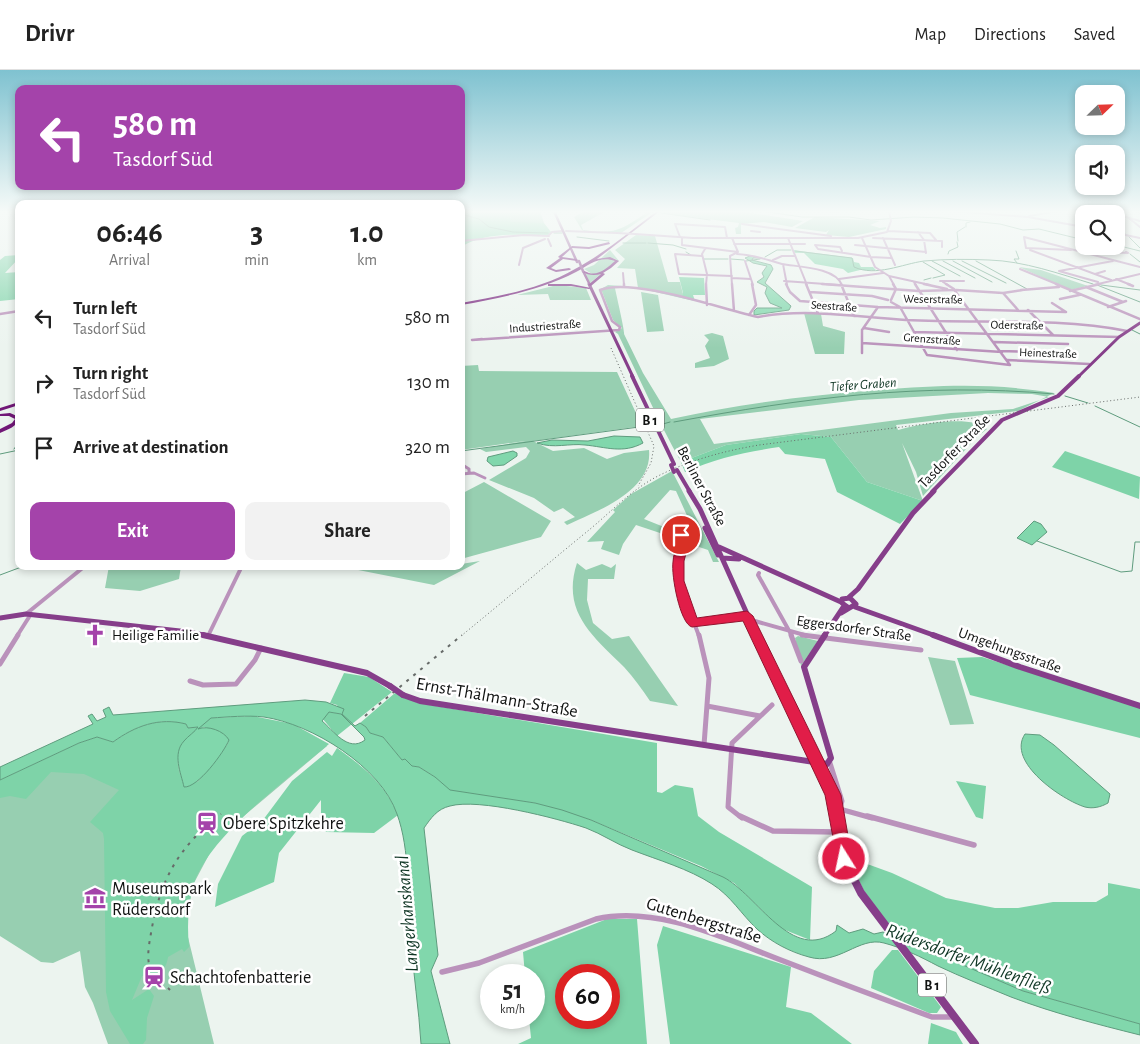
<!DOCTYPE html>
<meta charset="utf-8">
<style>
body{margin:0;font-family:"Alegreya Sans",sans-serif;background:#f2f2f2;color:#222;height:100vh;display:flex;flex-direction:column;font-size:19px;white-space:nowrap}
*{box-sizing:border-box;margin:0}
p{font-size:16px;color:#767676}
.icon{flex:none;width:28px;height:28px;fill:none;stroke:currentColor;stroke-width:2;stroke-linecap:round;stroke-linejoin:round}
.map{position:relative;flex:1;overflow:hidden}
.details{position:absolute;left:15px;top:130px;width:450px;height:370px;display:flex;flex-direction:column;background:#fff;border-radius:10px;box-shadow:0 2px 8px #0003}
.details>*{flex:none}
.hud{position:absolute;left:15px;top:15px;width:450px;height:105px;border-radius:10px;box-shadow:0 2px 8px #0003;background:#a443aa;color:#fff;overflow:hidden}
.needle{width:32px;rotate:67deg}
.tools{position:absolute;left:1075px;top:15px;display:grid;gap:10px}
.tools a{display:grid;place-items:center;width:50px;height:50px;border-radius:10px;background:#fff;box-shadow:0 2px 8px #0003;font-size:25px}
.speed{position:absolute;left:480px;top:894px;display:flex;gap:10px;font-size:25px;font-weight:700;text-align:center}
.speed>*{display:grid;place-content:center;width:65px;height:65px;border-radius:50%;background:#fff;box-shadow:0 2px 8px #0003;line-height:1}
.speed small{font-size:12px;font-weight:400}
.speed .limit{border:8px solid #d22;background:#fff;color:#111}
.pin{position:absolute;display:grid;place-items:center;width:42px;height:42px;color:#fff;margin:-21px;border:2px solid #fff;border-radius:50%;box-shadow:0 1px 5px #0007}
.me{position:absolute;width:55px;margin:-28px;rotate:350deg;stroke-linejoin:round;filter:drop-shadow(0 0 4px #0008)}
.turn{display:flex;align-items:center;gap:18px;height:105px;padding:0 15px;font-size:22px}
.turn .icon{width:65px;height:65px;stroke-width:2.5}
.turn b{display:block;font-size:35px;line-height:42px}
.eta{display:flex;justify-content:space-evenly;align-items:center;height:85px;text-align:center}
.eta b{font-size:30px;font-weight:600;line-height:35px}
.cta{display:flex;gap:10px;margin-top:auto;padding:10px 15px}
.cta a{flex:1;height:58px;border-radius:10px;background:#a443aa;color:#fff;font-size:20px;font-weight:600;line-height:58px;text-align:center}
.cta a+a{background:#f2f2f2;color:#222}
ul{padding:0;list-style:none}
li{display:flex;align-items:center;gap:15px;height:65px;padding:0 15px}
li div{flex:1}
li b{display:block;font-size:19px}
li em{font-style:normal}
header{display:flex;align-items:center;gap:30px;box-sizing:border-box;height:70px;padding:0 25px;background:#fff;border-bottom:1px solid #e0e0e0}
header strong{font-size:24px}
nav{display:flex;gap:28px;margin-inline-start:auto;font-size:18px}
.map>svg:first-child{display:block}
.green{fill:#97cfb1;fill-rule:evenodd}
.forest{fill:#7ed3a8;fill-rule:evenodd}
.water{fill:#81d7ac;stroke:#5f9c7e;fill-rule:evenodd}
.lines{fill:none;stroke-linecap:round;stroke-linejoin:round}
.stream{stroke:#5f9c7e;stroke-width:1}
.minor-far5{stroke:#ba92bb;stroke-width:2}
.minor-far4{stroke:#ba92bb;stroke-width:2.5}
.minor-far3{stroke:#ba92bb;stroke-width:3}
.minor-far2{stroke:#ba92bb;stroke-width:4}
.minor-far1{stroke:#ba92bb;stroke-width:5}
.minor{stroke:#ba92bb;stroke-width:5.5}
.major-far5{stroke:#863e8a;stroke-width:2.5}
.major-far4{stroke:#863e8a;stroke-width:3}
.major-far3{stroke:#863e8a;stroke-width:4}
.major-far2{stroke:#863e8a;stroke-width:5}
.major-far1{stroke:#863e8a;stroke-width:6}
.major{stroke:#863e8a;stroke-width:8}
.highway{fill:#711877;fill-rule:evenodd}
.tram{stroke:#676b69;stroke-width:1}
.rail-far1{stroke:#676b69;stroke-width:1;stroke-dasharray:1 2.5;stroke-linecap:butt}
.rail{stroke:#676b69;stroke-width:2;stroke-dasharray:3 6;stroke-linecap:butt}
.minor-bridge{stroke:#ba92bb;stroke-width:2}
.major-bridge-far2{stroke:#863e8a;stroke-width:2.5}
.major-bridge-far1{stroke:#863e8a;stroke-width:4}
.major-bridge{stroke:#863e8a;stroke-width:6}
.route{fill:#e11d48;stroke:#92132f}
.labels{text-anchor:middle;stroke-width:5;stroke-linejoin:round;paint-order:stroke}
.far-street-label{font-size:12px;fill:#101211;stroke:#fff}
.far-water-label{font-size:14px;font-style:italic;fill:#0f3624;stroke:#fff}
.shield{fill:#fff;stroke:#585958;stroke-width:1}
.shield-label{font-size:14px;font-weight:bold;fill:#101211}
.street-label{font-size:15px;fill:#101211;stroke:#fff}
.poi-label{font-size:15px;fill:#101211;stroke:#fff;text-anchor:start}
.near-street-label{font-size:18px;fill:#101211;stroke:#fff}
.near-poi-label{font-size:18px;fill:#101211;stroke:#fff;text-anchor:start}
.near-water-label{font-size:19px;font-style:italic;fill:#0f3624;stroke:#fff}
</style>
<header>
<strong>Drivr</strong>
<nav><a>Map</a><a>Directions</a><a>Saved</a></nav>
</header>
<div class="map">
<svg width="1140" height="974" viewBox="0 0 1140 974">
<rect width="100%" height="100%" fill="#ecf4ef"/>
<path class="green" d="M540 141 544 153H511L510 145Z
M584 141H606L581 155 583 160C613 165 622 160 646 143L635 141H654L621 163 584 161 582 160 574 147Z
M666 141H739L803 151 792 157 764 152 741 154V164H736L735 158 738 157 739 153 667 144Z
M815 147 880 151 870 155 880 158 886 157V159L849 167 826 165 829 160 826 162 795 158Z
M636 165 655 166 668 212H680L683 224 681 228 638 218 635 199 617 198 625 189 615 180Z
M610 180 619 191 617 192V190L613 188 616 191 590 213 585 203 592 204 584 199 594 195Z
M1019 197 1041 200 1088 216 1070 220Z
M557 215 586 218 591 230H550L548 224 517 225Z
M608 215 622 216 615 218C616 224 625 261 624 264L643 303 671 349C740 334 809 325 879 320 942 315 992 313 1054 323L1018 341 896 355 898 360C916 354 974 344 987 359L976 368 923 426 916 402 902 373 923 431 867 412 831 367 801 364 726 375 681 392C657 349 640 309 618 264L615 262 622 258 613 250 601 219ZM988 323 1032 324 1049 327 1013 339 951 343 714 374 700 349 859 330Z
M641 222 658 225 664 261 647 262Z
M804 243 821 244 823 256 845 262 844 284H815Z
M712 263 723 266 729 289 714 296 695 298V293L710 288 705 276 709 270 704 265Z
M478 295 479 301 617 302 642 356 533 371 553 381 584 378 607 389 624 383 649 380C653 421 597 441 567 455L564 452 575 447 563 438 554 442 534 428 489 410 526 388 530 381 526 377 486 382 480 379 525 371 461 380V296Z
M672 401 719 492H713L708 480 687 473 689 466 697 468 676 421 670 420 644 449 679 463 675 468 636 455 623 474 619 485 601 479 604 471 587 472 615 442 613 440 631 424Z
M484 412 551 451 541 467 461 489V424Z
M480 491 434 515 338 496H461V494Z
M577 493 586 500 602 494 611 498 616 494 614 509H588L587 530 593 553 612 569 629 566 678 636 650 631C642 619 634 608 624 597 593 566 561 542 577 493Z
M109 496H181L179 509 140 521 105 518Z
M798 566 818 571 801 596 795 568Z
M928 587 955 591 974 654 950 655Z
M291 660 327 676 226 761 212 779 194 813 187 843V863L214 974H108L93 933 85 917 80 881 53 893 41 892 0 866V715L90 679Z"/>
<path class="forest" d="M461 141H539L510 145 511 152 544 153 551 162 547 166C521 164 484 162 461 177Z
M793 180 853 188 854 192 859 193 861 197H873L876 200H860L848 203 843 199 815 194 804 183H795Z
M19 185V188L5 203 19 202V229L0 231V190L5 186Z
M679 207 704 208 705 225H693L695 231 681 228 683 223Z
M801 364 831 367 867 412 923 431 900 454 837 422 825 389 785 384 779 377C746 382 716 388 685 402L681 392 726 375Z
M1065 381 1140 407 1139 429 1052 397Z
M982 587 1140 638V668L970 625 957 588Z
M344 603 369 607 392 622 337 666 322 648 329 642 341 644 337 635 330 633Z
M395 623 418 633 657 673V722L662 723 675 715 693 718 698 746 719 762 812 817 810 870 780 858 734 813 701 796 591 750 535 733 450 721 435 707 419 697 412 696 405 689 402 690 383 667 370 663 366 657 360 653Z
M253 646 293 654 329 674C288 709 209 765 193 816 188 836 187 856 189 877L184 882 182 879 168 887C166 903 156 904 142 906L132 930 149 919 154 926 147 948 146 970 143 974H130L110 941 106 922 104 769 103 763 90 752 119 720 84 704 51 702 26 729 10 726 0 728V710L79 673 97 667 113 672C135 656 159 647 186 654L188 658 198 657 211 648ZM204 657 229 670 228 674 198 712 182 709C170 687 185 665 204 657Z
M337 678C364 697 385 714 398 745L374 763 326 762 321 748V730L279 783 274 812 215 837 218 814 242 766 263 750 292 711 327 682 332 686Z
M956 711 986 716 983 749 976 747Z
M848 787 892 803 946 828 995 838H1018L1053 832H1096L1108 825V813L1140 819V954L1023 921 942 886 930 884 919 875C910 876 907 874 900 869L864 821Z
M607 849H637L647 974H518L531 968 529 948H534V905H525L523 882ZM566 905H609V948H566Z
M663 856 791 897 786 937 811 943 852 974H670L657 875Z
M892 880H898L941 937 937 943H929L871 918 874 901Z
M931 953 956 962 963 974H928Z"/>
<path class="water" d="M750 186 761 188H753L752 190 771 195 773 199 765 213 791 236 789 240 754 245V241L757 238H782L770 233 765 223 767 217 757 212 764 207 762 203 767 196 753 193 745 188Z
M614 366 640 367 643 373C623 384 606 377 585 375 569 373 554 379 537 373L552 370 588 371Z
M513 381 517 383V386L504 395 493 396 487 391 488 387Z
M1034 451 1041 454 1047 462 1032 475 1017 468Z
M305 630 326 632 344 639 342 644 355 656 360 653 366 657 370 663 383 667 402 690 405 689 412 696 419 697 435 707 450 720 535 733 562 740 591 750 723 807C757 824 792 895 836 861L837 855 849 863 863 859 874 864 883 862 910 876 919 875 930 884 942 886 1023 921 1140 954V965C1096 954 1053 943 1011 927 987 917 961 907 938 896 921 887 903 878 884 873 859 866 838 896 809 887 790 882 771 872 757 859 741 844 731 826 712 814 689 799 658 790 632 780 616 774 602 764 586 758 556 748 479 728 450 736 437 739 431 748 424 758L438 885 431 901 450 974H421C419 939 413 904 411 868 408 830 410 779 397 744 381 697 312 654 264 647 247 645 228 647 211 648L198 659C208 655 224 661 229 670 224 682 198 718 184 717 181 703 172 684 184 671 188 666 195 662 198 657L188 658 186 654C159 647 135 656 113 672L97 667 79 673 0 710V697L93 654 88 646 92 644 97 651 106 647 103 640 109 637 113 645ZM329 642 341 644 364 667 365 670C348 683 333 660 322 651Z
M1025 664 1040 665 1054 675 1110 724 1108 733C1101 737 1093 739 1085 737 1062 730 1006 692 1025 664Z"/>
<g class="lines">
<path class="stream" d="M641 141 651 142
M761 141 802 147H849L871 150 914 147 943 148 1000 154 1023 160 1039 159 1084 170
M661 143 710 150
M1102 143 1104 144
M461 144 479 149 489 157 513 162 548 163
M1116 155 1125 163
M966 157V153L970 152
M554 163H562
M577 167 609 171
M1129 167 1140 178
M958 171 957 162 965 157
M623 173H646
M648 173 673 175 686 179
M1116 175 1140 181
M795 181 852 188 854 197C876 207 902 194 924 191 945 189 968 189 989 190 1024 191 1060 204 1093 214
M1016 181 1019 189H1014L1017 193
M686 182 691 185
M948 184 949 181 958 177 957 172
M1130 184 1140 192
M765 187 777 180H791
M704 189H728
M731 189 744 190
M746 191 760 189
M932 191 960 206
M943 191 975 208
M953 191 992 212
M962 191 1006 213
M976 191 1027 219
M923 192 945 205 933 208
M924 210 931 208
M1097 215 1140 232
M1101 215 1140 220
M1132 260 1140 264
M1065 326 1088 333
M1095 336 1140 357
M674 352C804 328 922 312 1054 324
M663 354 670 352
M14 379 19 372
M461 381 639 357
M0 384 19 380
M1037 471 1121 502 1132 501 1135 472H1140
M0 505 24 496"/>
<path class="minor-far5" d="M816 141 837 142
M950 141 1028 147 1084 157
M1079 141 1084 146
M1109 141 1115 144
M1116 144 1140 151
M1029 146 1059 141
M1130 149 1140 157
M742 154 831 166
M566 161 617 163
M751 161 760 162
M888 161 930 163 936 170
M918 162 924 170 926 183
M1116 163 1140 168
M635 164 693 168H858L887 162 891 151 889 141
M548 166 552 162 562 161
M680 167 675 154 725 157 727 168
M682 168V175L738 182
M788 168 807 215
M862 168 875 197 889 206 894 215
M873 168 942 171V177
M883 168 895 195
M548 169 551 176
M461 171 524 165 549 166
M734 174H805
M855 175 926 182
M1026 178 1024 167 1140 197
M1026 178 1071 180
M705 179 702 184 707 204 706 215
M1030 180 1111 210
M842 181 840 177 815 175 818 179 871 187
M1088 181 1128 183 1126 182
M737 184C756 185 764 189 782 194 798 197 835 197 842 215
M702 186 675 184 679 204 732 206
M871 187 891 188
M773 190 782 186H795
M745 191 753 215
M783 194 787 215
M519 195 523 178 545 169
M1020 199 1059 215
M1059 201 1113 191
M1059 201 1098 212
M623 203 624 215
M1095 204 1105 201
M889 206 930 215
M732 208 751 209
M839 209 883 203
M1116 209 1131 215
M784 211 839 215
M913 211 916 215
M940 211H964
M943 212 948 215
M732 215 730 186 738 182 732 168
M1094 215 1140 204"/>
<path class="minor-far4" d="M624 214V216
M706 214 707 235
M732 214 734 241
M786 214 790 222 800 231 878 237 1066 242
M806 214 818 243
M822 214 919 221 953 220
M841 214 854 246
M915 214 957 280
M924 214 947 219
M946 214 954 219
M1056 214 1140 249
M1128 214 1133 216
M1086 217 1123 232
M956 220 1003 223 1023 220
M1021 220 1059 217
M1070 221 1100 214
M810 222 872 226 888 230
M1003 223 1018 240
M1060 229 1079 225
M891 230 896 219 893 214
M891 232 900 237 927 285 1010 295 955 221
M1052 233 1066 242
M1108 237 1126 231
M1028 240 1053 265
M0 244 19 241
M749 245 756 235 752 214
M864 258 889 262
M914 262 1119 267
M482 269 472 270 619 260 620 257 612 251 600 220C633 207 721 239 758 247 807 238 857 247 906 250 980 254 1055 247 1127 261
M994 272 1068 274
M862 273 1002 282
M1000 281 1075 283
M862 283V260L878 237
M1007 290 1089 294"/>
<path class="minor-far3" d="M461 394 469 399V403
M461 404 474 403 485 408"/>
<path class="minor-far2" d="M683 472 680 465 685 467C674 513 684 525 699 566
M759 503 758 505 792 566
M26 544 85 496
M755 551 808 566
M692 553 748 548
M17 566 31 544
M208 566 242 496"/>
<path class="minor-far1" d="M699 565 709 608 704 675
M791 565 801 591
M802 565 921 580
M0 594 18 565
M190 611 203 615 236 614 255 590 261 578
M707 636 760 646
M830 693 842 731 840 738
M836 738 872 748
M742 748 728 737 732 673 772 635"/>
<path class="minor" d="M740 746 773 761 838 762
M867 746 974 775
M442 902 479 893 596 849C660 835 727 870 786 892 835 911 883 929 932 947H953"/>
<path class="major-far5" d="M554 141 577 192
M583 201 590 215"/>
<path class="major-far4" d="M589 214 633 307
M1078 307 1119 267 1140 253"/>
<path class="major-far3" d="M632 306 674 394
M677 400 690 422
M932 422 1002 350 1058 326 1079 306"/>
<path class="major-far2" d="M689 421 700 439 757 566
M705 458 718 485
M719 477 841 532
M722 488 739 489
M848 528 858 519 913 443 934 421
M855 537 936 566
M841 543 856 534 850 528 842 529V533L849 538
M0 548 26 544 189 562 208 566
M824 566 844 536"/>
<path class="major-far1" d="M203 565 367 603 390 616
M756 565 833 725 837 748
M933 565 1020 597 1140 636
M403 625 420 631 827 694 831 688 804 597 825 565"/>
<path class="major" d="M837 746 844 789 861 823 975 974"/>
<path class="highway" d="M657 141H660L597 189 610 187 619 191 611 198 603 203 605 204 604 205 591 216 588 215 601 204C594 206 588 205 582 202V200C584 201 587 202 589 203 599 206 608 197 615 191 600 185 589 195 576 202 541 220 500 228 461 235V233C500 226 541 219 575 199 605 183 630 161 657 141Z
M609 172 610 174 589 179 572 178 562 187 576 189 578 190 577 191 563 189 551 198 556 200 569 198 571 199 570 200 556 202 546 198 560 188 558 187 559 186 572 176 589 177Z
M549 214H571L591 218 589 219 571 216H548V214Z
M19 332V335L0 341V338Z
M10 343 17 346H19C19 356 9 359 0 363V359L12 353 15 349 9 346H0V344Z"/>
<path class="tram" d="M1136 141 1140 142"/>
<path class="rail-far1" d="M1132 141 1140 143
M611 278 654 376 651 393 638 416
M461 566C504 531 546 495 589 460 612 441 631 420 658 406 690 390 724 381 759 375L1140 327"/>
<path class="rail" d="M365 646 462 565
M170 920C164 914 155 908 151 901 146 889 149 875 151 863 160 810 178 777 221 744"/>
<path class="minor-bridge" d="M617 163 635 164"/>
<path class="major-bridge-far2" d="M579 191 583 201"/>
<path class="major-bridge-far1" d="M671 395 674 402"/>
<path class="major-bridge" d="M390 616 403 625"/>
</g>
<linearGradient id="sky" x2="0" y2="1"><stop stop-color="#7fc2d0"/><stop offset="0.51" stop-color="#f6faf8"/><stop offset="1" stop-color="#f6faf8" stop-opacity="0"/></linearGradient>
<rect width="1140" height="278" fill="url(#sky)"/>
<path class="route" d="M681 462 685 463 689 472 684 491V511L697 548 747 541 753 546 841 725 852 789 850 794 844 797 838 794 825 725 743 551 692 557C680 554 671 505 673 492 673 486 676 479 678 473L673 467Z"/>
<defs>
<g id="church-bare" transform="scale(1.725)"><path d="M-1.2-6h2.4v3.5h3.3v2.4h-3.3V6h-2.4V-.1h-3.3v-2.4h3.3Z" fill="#a443aa" stroke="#fff" stroke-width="2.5" paint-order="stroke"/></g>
<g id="station-bare" transform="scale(1.725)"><path d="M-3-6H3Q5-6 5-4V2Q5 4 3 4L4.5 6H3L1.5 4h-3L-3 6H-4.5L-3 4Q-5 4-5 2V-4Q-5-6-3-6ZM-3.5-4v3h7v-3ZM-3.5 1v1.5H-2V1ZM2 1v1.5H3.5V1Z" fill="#a443aa" stroke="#fff" stroke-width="2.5" paint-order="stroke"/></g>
<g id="museum-bare" transform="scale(1.725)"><path d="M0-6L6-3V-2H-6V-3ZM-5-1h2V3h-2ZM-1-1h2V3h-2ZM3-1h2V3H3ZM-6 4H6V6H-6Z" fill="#a443aa" stroke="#fff" stroke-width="2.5" paint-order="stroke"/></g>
</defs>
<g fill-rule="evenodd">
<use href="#church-bare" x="95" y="565"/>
<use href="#station-bare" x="207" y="753"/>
<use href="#museum-bare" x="95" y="828"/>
<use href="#station-bare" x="154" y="907"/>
</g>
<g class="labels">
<g class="far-street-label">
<text transform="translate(933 229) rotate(1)" y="4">Weserstraße</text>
<text transform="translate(834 236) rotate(4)" y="4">Seestraße</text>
<text transform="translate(1017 255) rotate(1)" y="4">Oderstraße</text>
<text transform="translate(545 256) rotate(-4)" y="4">Industriestraße</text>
<text transform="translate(932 269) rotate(4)" y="4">Grenzstraße</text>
<text transform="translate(1048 283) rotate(2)" y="4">Heinestraße</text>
</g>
<g class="far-water-label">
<text transform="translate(863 314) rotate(-4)" y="5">Tiefer Graben</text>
</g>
<g class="shield">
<rect x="636" y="338.5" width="28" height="23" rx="4"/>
<rect x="918" y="903.5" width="28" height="23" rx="4"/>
</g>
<g class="shield-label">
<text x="650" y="355">B 1</text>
<text x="932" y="920">B 1</text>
</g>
<g class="street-label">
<text transform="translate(954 381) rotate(-46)" y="5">Tasdorfer Straße</text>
<text transform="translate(702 416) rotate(62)" y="5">Berliner Straße</text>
<text transform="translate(854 558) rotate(8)" y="5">Eggersdorfer Straße</text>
<text transform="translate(1010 580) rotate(20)" y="5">Umgehungsstraße</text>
</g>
<g class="poi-label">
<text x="112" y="570">Heilige Familie</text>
</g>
<g class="near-street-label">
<text transform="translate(497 627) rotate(10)" y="6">Ernst-Thälmann-Straße</text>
<text transform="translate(704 850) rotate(17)" y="6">Gutenbergstraße</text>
</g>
<g class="near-poi-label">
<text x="223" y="759">Obere Spitzkehre</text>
<text x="112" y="824">Museumspark<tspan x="112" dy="21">Rüdersdorf</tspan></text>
<text x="170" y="913">Schachtofenbatterie</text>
</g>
<g class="near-water-label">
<text transform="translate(406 844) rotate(-95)" y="7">Langerhanskanal</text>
<text transform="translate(969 888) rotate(20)" y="7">Rüdersdorfer Mühlenfließ</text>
</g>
</g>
</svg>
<div class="tools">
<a><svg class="needle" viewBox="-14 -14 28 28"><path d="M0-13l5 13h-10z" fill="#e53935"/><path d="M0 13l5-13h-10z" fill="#767676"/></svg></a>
<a><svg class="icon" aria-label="sound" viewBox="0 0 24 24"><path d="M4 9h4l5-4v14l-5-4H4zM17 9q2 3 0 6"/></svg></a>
<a><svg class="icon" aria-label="search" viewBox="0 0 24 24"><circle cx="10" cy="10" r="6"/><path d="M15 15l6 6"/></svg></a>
</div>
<div class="speed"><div>51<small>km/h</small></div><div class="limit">60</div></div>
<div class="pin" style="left:681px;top:465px;background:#d93025"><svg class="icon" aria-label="arrive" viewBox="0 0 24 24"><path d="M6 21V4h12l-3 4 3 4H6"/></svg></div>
<svg class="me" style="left:844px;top:789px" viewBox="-20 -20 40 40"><circle r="17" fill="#e11d48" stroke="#fff" stroke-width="3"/><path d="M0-11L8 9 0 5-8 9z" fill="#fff"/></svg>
<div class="hud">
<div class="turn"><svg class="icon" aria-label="left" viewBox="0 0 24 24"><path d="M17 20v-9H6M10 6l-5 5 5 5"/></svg><div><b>580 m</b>Tasdorf Süd</div></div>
</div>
<section class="details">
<div class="eta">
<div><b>06:46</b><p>Arrival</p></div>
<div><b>3</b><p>min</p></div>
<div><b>1.0</b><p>km</p></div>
</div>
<ul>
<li><svg class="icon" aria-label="left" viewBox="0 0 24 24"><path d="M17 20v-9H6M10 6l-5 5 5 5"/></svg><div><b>Turn left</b><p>Tasdorf Süd</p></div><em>580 m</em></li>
<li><svg class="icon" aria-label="right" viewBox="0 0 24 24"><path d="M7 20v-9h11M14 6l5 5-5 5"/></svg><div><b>Turn right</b><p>Tasdorf Süd</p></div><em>130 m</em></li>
<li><svg class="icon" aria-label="arrive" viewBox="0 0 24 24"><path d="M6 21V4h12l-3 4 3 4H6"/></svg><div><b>Arrive at destination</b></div><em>320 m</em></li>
</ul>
<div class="cta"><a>Exit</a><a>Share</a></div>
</section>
</div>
